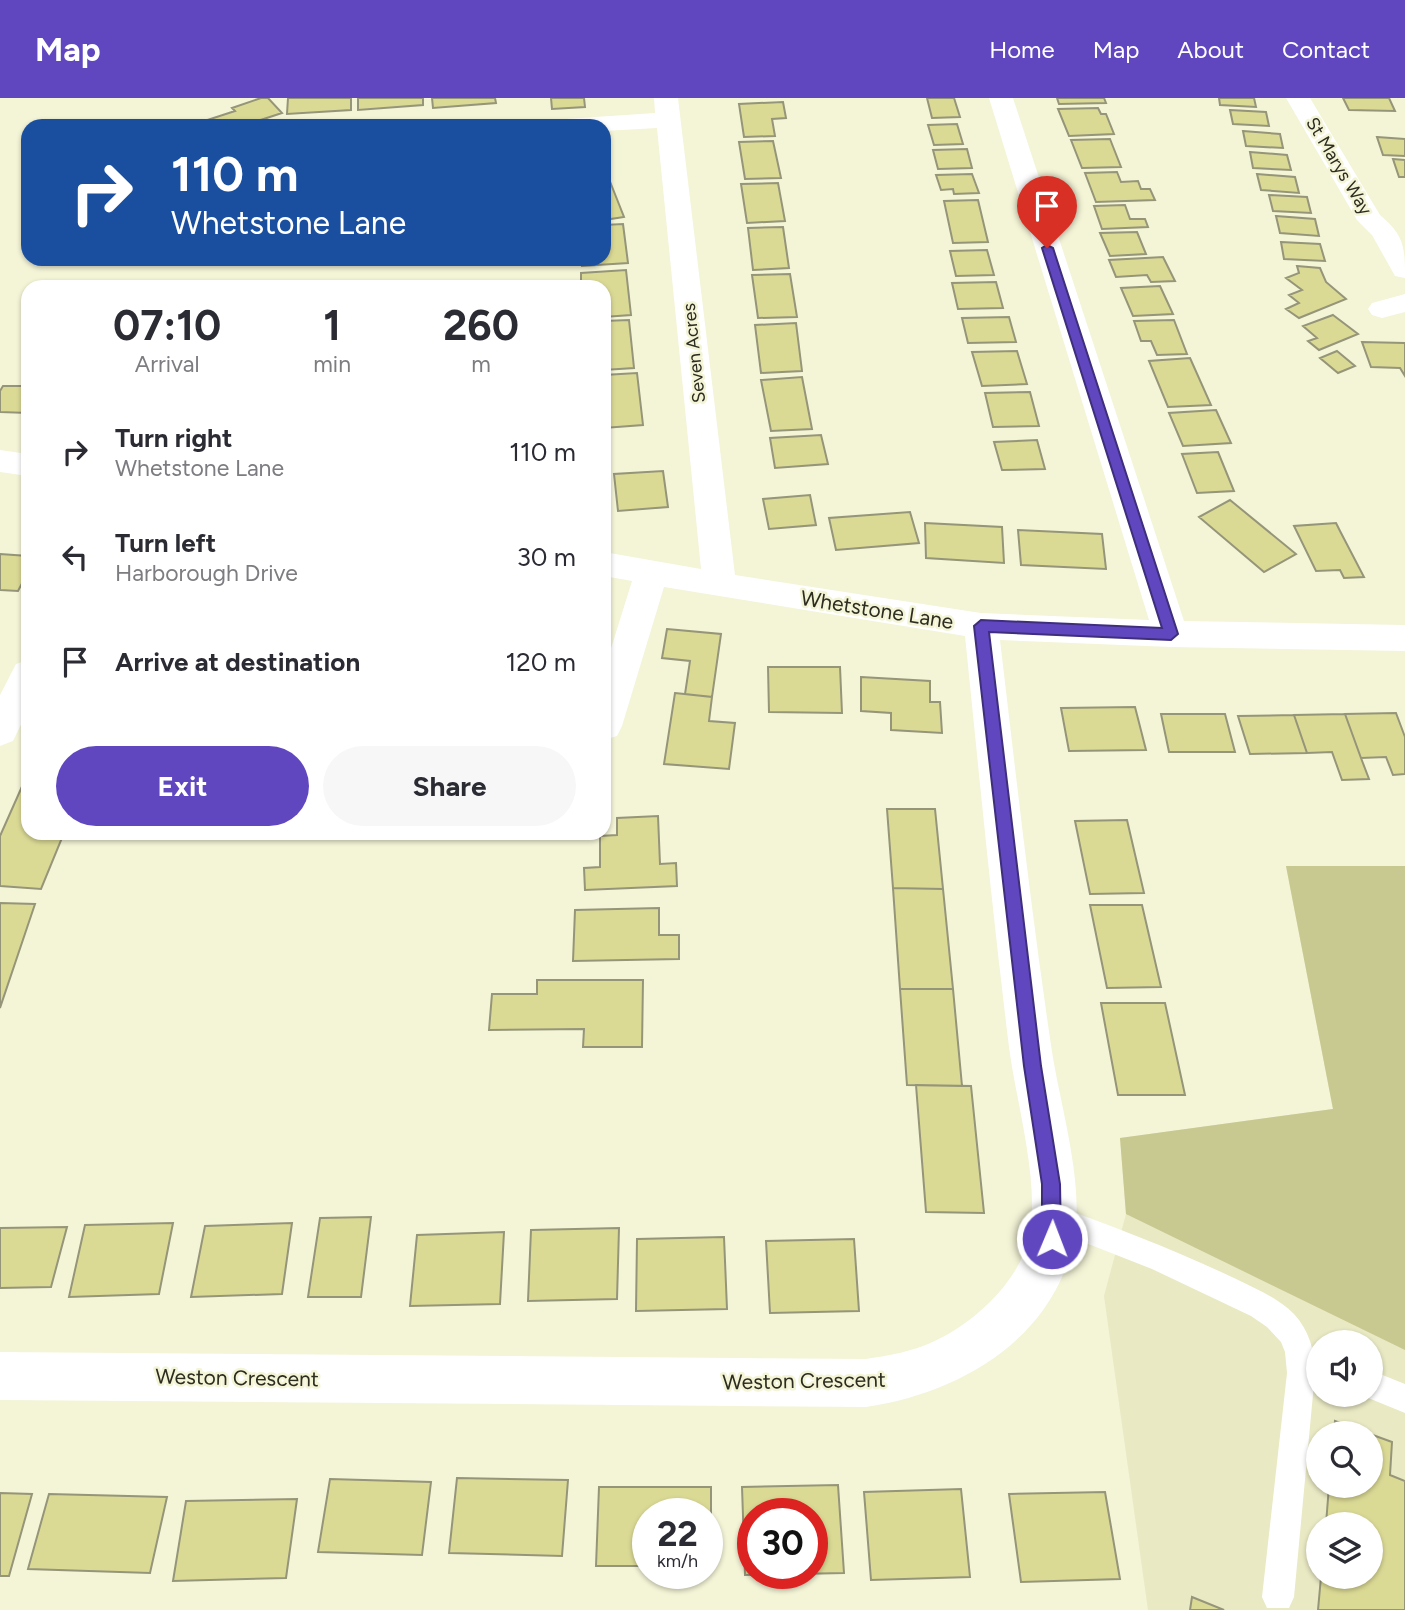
<!DOCTYPE html>
<style>
body{margin:0;font-family:Figtree,sans-serif;background:#f7f7f7;color:#2b2b33;height:100vh;display:flex;flex-direction:column;font-size:26px;white-space:nowrap}
*{box-sizing:border-box;margin:0}
p{font-size:23px;color:#7c7c81}
.icon{flex:none;width:38px;height:38px;fill:none;stroke:currentColor;stroke-width:2;stroke-linecap:round;stroke-linejoin:round}
.map{position:relative;flex:1;overflow:hidden}
.details{position:absolute;left:21px;top:182px;width:590px;height:560px;display:flex;flex-direction:column;background:#fff;border-radius:21px;box-shadow:0 2px 5px #0004}
.details>*{flex:none}
.guide{position:absolute;left:21px;top:21px;width:590px;height:147px;border-radius:21px;box-shadow:0 2px 5px #0004;background:#1a4fa0;color:#fff;overflow:hidden}
.controls{position:absolute;left:1306px;top:1232px;display:grid;gap:14px}
.controls a{display:grid;place-items:center;width:77px;height:77px;border-radius:50%;background:#fff;box-shadow:0 2px 5px #0004;font-size:35px}
.speed{position:absolute;left:632px;top:1400px;display:flex;gap:14px;font-size:35px;font-weight:700;text-align:center}
.speed>*{display:grid;place-content:center;width:91px;height:91px;border-radius:50%;background:#fff;box-shadow:0 2px 5px #0004;line-height:1}
.speed small{font-size:18px;font-weight:400}
.speed .limit{border:10px solid #d22;background:#fff;color:#111}
.pin{position:absolute;display:grid;place-items:center;width:60px;height:60px;color:#fff;margin:-72px -30px;border-radius:50% 50% 50% 0;rotate:-45deg;box-shadow:0 0 7px #0007}
.pin .icon{rotate:45deg}
.me{position:absolute;width:77px;margin:-38px;rotate:1deg;stroke-linejoin:round;filter:drop-shadow(0 0 5px #0008)}
.turn{display:flex;align-items:center;gap:24px;height:147px;padding:0 35px;font-size:32px}
.turn .icon{width:91px;height:91px;stroke-width:2.5}
.turn b{display:block;font-size:49px;line-height:60px}
.eta{display:flex;justify-content:space-evenly;align-items:center;height:119px;text-align:center}
.eta b{font-size:42px;font-weight:700;line-height:49px}
.cta{display:flex;gap:14px;margin-top:auto;padding:14px 35px}
.cta a{flex:1;height:80px;border-radius:42px;background:#6047bf;color:#fff;font-size:28px;font-weight:700;line-height:80px;text-align:center}
.cta a+a{background:#f7f7f7;color:#2b2b33}
ul{padding:0;list-style:none}
li{display:flex;align-items:center;gap:21px;height:105px;padding:0 35px}
li div{flex:1}
li b{display:block;font-size:26px}
li em{font-style:normal}
header{display:flex;align-items:center;gap:42px;box-sizing:border-box;height:98px;padding:0 35px;background:#6047bf;color:#fff}
header strong{font-size:33px}
nav{display:flex;gap:38px;margin-inline-start:auto;font-size:24px}
.map>svg:first-child{display:block}
.built{fill:#e9e9c4;fill-rule:evenodd}
.green{fill:#c8c891}
.building{fill:#dbda95;stroke:#95957a;stroke-width:2;fill-rule:evenodd}
.lines{fill:none;stroke-linecap:round;stroke-linejoin:round}
.lane{fill:#fff;fill-rule:evenodd}
.street{fill:#fff;fill-rule:evenodd}
.route{fill:#6047bf;stroke:#3e2e7c;stroke-width:2}
.labels{text-anchor:middle;stroke-width:5;stroke-linejoin:round;paint-order:stroke}
.far-street-label{font-size:18px;fill:#2c2c21;stroke:#f4f4d7}
.street-label{font-size:21px;fill:#2c2c21;stroke:#f4f4d7}
</style>
<header>
<strong>Map</strong>
<nav><a>Home</a><a>Map</a><a>About</a><a>Contact</a></nav>
</header>
<div class="map">
<svg width="1405" height="1512" viewBox="0 0 1405 1512">
<rect width="100%" height="100%" fill="#f4f4d7"/>
<path class="built" d="M1286 768H1405V1512H1148L1104 1198 1126 1116 1120 1040 1333 1011ZM1318 1244H1370V1297H1318ZM1318 1335H1370V1388H1318ZM1318 1426H1370V1479H1318Z"/>
<path class="green" d="M1286 768H1405V1252L1126 1116 1120 1040 1333 1011Z"/>
<path class="building" d="M261 0H268L282 15 242 28H200L198 25 235 13 232 10Z
M288 0H351V12L287 16Z
M358 0H423V7L358 12Z
M432 0H495L496 5 433 10Z
M551 0H584L585 9 552 11Z
M927 0H954L960 19 932 20Z
M1057 0H1104L1106 5 1059 6Z
M1219 0H1254L1256 9 1220 7Z
M1343 0H1389L1395 13 1349 12Z
M783 4 786 20 772 21 775 38 744 39 739 6Z
M1098 10 1101 16H1106L1114 36 1069 38 1058 11Z
M1230 12 1266 14 1269 28 1233 26Z
M957 26 963 46 934 47 928 27Z
M1243 33 1280 36 1283 50 1246 48Z
M1377 39 1405 41V58L1383 57Z
M1110 41 1121 69 1082 70 1071 42Z
M773 43 781 80 745 81 739 44Z
M967 51 972 70 938 71 933 52Z
M1250 54 1287 57 1291 72 1253 70Z
M1393 61 1405 62V79H1399Z
M1117 74 1121 84 1138 83 1141 91H1150L1155 102 1096 104 1085 75Z
M972 76 979 95 954 96 953 91 941 92 936 77Z
M1257 76 1295 79 1299 95 1261 92Z
M609 81 624 119 604 122V82Z
M778 85 785 123 747 125 741 86Z
M1269 97 1307 99 1311 115 1273 113Z
M978 102 988 144 953 145 944 103Z
M1125 107 1130 121H1145L1148 129 1102 131 1094 108Z
M1276 118 1315 121 1319 138 1280 135Z
M623 126 628 165 582 168V161H604V127Z
M783 129 789 170 753 172 748 130Z
M1137 134 1146 156 1110 158 1100 135Z
M1281 144 1320 146 1325 163 1284 161Z
M987 152 994 177 956 178 950 153Z
M1163 159 1175 183 1151 184 1147 177 1116 179 1109 162Z
M1297 168 1320 170 1326 184 1346 201 1299 220 1286 211 1299 205 1289 197 1302 192 1286 180 1299 175Z
M626 172 631 217 604 219V189H581V175Z
M790 176 797 219 758 220 752 177Z
M996 184 1003 210 958 211 952 185Z
M1160 188 1173 216 1133 218 1121 190Z
M1333 217 1358 236 1319 252 1308 243 1317 240 1303 228Z
M1009 219 1016 244 968 245 962 220Z
M629 222 634 270 604 272V223Z
M1174 222 1187 256 1157 257 1151 243H1141L1134 223Z
M796 225 802 273 761 275 755 227Z
M1362 244 1405 245V278L1400 270 1371 269Z
M1017 253 1027 286 982 288 972 254Z
M1337 253 1355 268 1338 275 1320 260Z
M1190 260 1211 307 1168 309 1149 263Z
M637 275 643 327 604 330V277Z
M802 279 812 331 771 333 761 282Z
M3 288H28V315L0 314V293Z
M1030 294 1039 328 993 329 985 295Z
M1216 312 1231 345 1183 348 1169 315Z
M821 337 828 366 775 370 770 340Z
M1037 342 1045 371 1002 372 994 344Z
M1218 354 1234 393 1197 395 1182 356Z
M663 373 668 409 618 413 614 376Z
M810 397 816 427 769 431 763 401Z
M1230 402 1296 456 1264 474 1199 419Z
M910 414 919 445 836 452 829 420Z
M925 425 1002 429 1004 465 926 460Z
M1336 425 1340 433 1364 479 1344 480 1340 472 1316 473 1294 428Z
M1018 432 1102 436 1106 471 1021 467Z
M0 456 28 458V474L18 493 0 492Z
M667 531 721 536 712 599 685 596 690 563 662 560Z
M768 569H840L842 615 769 614Z
M861 579 930 583V604H940L942 635 891 632V615L861 613Z
M675 595 712 599 709 623 735 625 729 671 664 666Z
M1135 609 1146 652 1069 653 1061 610Z
M1396 615 1405 639V676L1393 677 1386 659 1361 660 1345 616Z
M1161 616H1225L1235 654H1169Z
M1345 616 1361 660 1369 681 1342 682 1332 654 1307 655 1294 617Z
M1294 617 1307 655 1250 656 1238 618Z
M28 675V735H64L41 791 0 788V738Z
M887 711H935L943 791 893 790Z
M658 718 660 766 676 765 677 788 585 792 584 770 600 769V738L617 737V720Z
M1127 722 1144 795 1090 796 1075 723Z
M893 790 943 791 953 891H900Z
M0 805 35 806 0 910Z
M1090 807H1142L1161 889 1107 890Z
M659 810V837H679V861L573 863 575 812Z
M537 882H643L642 949H583L584 931 489 932 492 896H537Z
M900 891H953L962 988 907 987Z
M1101 905H1165L1185 997H1118Z
M916 987 971 988 984 1115 926 1114Z
M371 1119 361 1199H308L320 1120Z
M173 1125 159 1196 69 1199 85 1127Z
M292 1125 282 1196 191 1199 205 1128Z
M67 1129 51 1189 0 1190V1130Z
M619 1130 617 1201 528 1203 531 1132Z
M504 1134 500 1206 410 1208 417 1137Z
M724 1139 727 1211 636 1213 637 1141Z
M854 1141 859 1213 770 1215 766 1143Z
M1335 1323 1367 1335H1334Z
M1370 1336 1392 1344 1390 1377 1405 1383V1512H1318L1321 1479H1370V1426H1326L1329 1388H1370Z
M457 1380 568 1382 562 1458 449 1455Z
M330 1381 431 1384 422 1457 318 1454Z
M838 1387 844 1475 745 1477 742 1389ZM752 1416H812V1475H752Z
M599 1389H711V1469H707V1416H648V1468H596Z
M961 1391 970 1479 871 1482 864 1394Z
M1105 1394 1120 1481 1021 1484 1009 1396Z
M0 1395 32 1396 9 1478H0Z
M49 1396 167 1399 150 1475 28 1471Z
M297 1401 286 1480 173 1483 186 1403Z
M1192 1499 1224 1512H1190Z"/>
<g class="lines">
<path class="lane" d="M1054 1107C1115 1129 1175 1152 1234 1180 1254 1190 1277 1199 1294 1216 1309 1232 1315 1253 1315 1275L1294 1499 1289 1510H1267L1262 1499 1287 1275 1285 1254 1281 1244 1267 1229 1251 1218 1152 1171 1045 1129 1041 1120 1045 1111Z
M1370 1272 1405 1286V1315L1361 1297H1370Z"/>
<path class="street" d="M654 0H678L735 477 981 515 1149 522 989 0H1013L1184 523 1405 527V553L1171 549 1000 542C1016 677 1031 812 1051 947 1059 1004 1085 1085 1074 1141 1054 1241 960 1295 866 1309L0 1302V1254L866 1261C885 1258 904 1255 923 1248 966 1232 1016 1189 1028 1143 1042 1091 1016 1004 1009 949 992 812 979 675 965 538L664 489 622 628 617 638 604 642V573L632 483 604 478V454L701 471 657 30 604 33V28H553L556 23 565 21 655 15Z
M1286 0H1310L1380 117C1405 138 1405 150 1405 180L1395 178 1372 137 1357 122Z
M1405 196V214L1382 220 1372 217 1368 211 1372 205Z
M0 352 28 356V378L0 374Z
M28 562V612L13 643 0 648V597L16 566Z"/>
</g>
<path class="route" d="M1047 147 1053 150 1178 536 1171 542 989 534 1041 968 1060 1086 1061 1141 1059 1147 1052 1150 1045 1147 1042 1141V1086L1024 968 974 528 981 522 1162 530 1042 150Z"/>
<g class="labels">
<g class="far-street-label">
<text transform="translate(1339 68) rotate(59)" y="6">St Marys Way</text>
<text transform="translate(694 255) rotate(-96)" y="6">Seven Acres</text>
</g>
<g class="street-label">
<text transform="translate(877 512) rotate(9)" y="7">Whetstone Lane</text>
<text transform="translate(237 1280) rotate(1)" y="7">Weston Crescent</text>
<text transform="translate(804 1283) rotate(-1)" y="7">Weston Crescent</text>
</g>
</g>
</svg>
<div class="controls">
<a><svg class="icon" aria-label="sound" viewBox="0 0 24 24"><path d="M4 9h4l5-4v14l-5-4H4zM17 9q2 3 0 6"/></svg></a>
<a><svg class="icon" aria-label="search" viewBox="0 0 24 24"><circle cx="10" cy="10" r="6"/><path d="M15 15l6 6"/></svg></a>
<a><svg class="icon" aria-label="layers" viewBox="0 0 24 24"><path d="M12 4l9 5-9 5-9-5zM3 14l9 5 9-5"/></svg></a>
</div>
<div class="speed"><div>22<small>km/h</small></div><div class="limit">30</div></div>
<div class="pin" style="left:1047px;top:150px;background:#d93025"><svg class="icon" aria-label="arrive" viewBox="0 0 24 24"><path d="M6 21V4h12l-3 4 3 4H6"/></svg></div>
<svg class="me" style="left:1052px;top:1141px" viewBox="-20 -20 40 40"><circle r="17" fill="#6047bf" stroke="#fff" stroke-width="3"/><path d="M0-11L8 9 0 5-8 9z" fill="#fff"/></svg>
<div class="guide">
<div class="turn"><svg class="icon" aria-label="right" viewBox="0 0 24 24"><path d="M7 20v-9h11M14 6l5 5-5 5"/></svg><div><b>110 m</b>Whetstone Lane</div></div>
</div>
<section class="details">
<div class="eta">
<div><b>07:10</b><p>Arrival</p></div>
<div><b>1</b><p>min</p></div>
<div><b>260</b><p>m</p></div>
</div>
<ul>
<li><svg class="icon" aria-label="right" viewBox="0 0 24 24"><path d="M7 20v-9h11M14 6l5 5-5 5"/></svg><div><b>Turn right</b><p>Whetstone Lane</p></div><em>110 m</em></li>
<li><svg class="icon" aria-label="left" viewBox="0 0 24 24"><path d="M17 20v-9H6M10 6l-5 5 5 5"/></svg><div><b>Turn left</b><p>Harborough Drive</p></div><em>30 m</em></li>
<li><svg class="icon" aria-label="arrive" viewBox="0 0 24 24"><path d="M6 21V4h12l-3 4 3 4H6"/></svg><div><b>Arrive at destination</b></div><em>120 m</em></li>
</ul>
<div class="cta"><a>Exit</a><a>Share</a></div>
</section>
</div>
